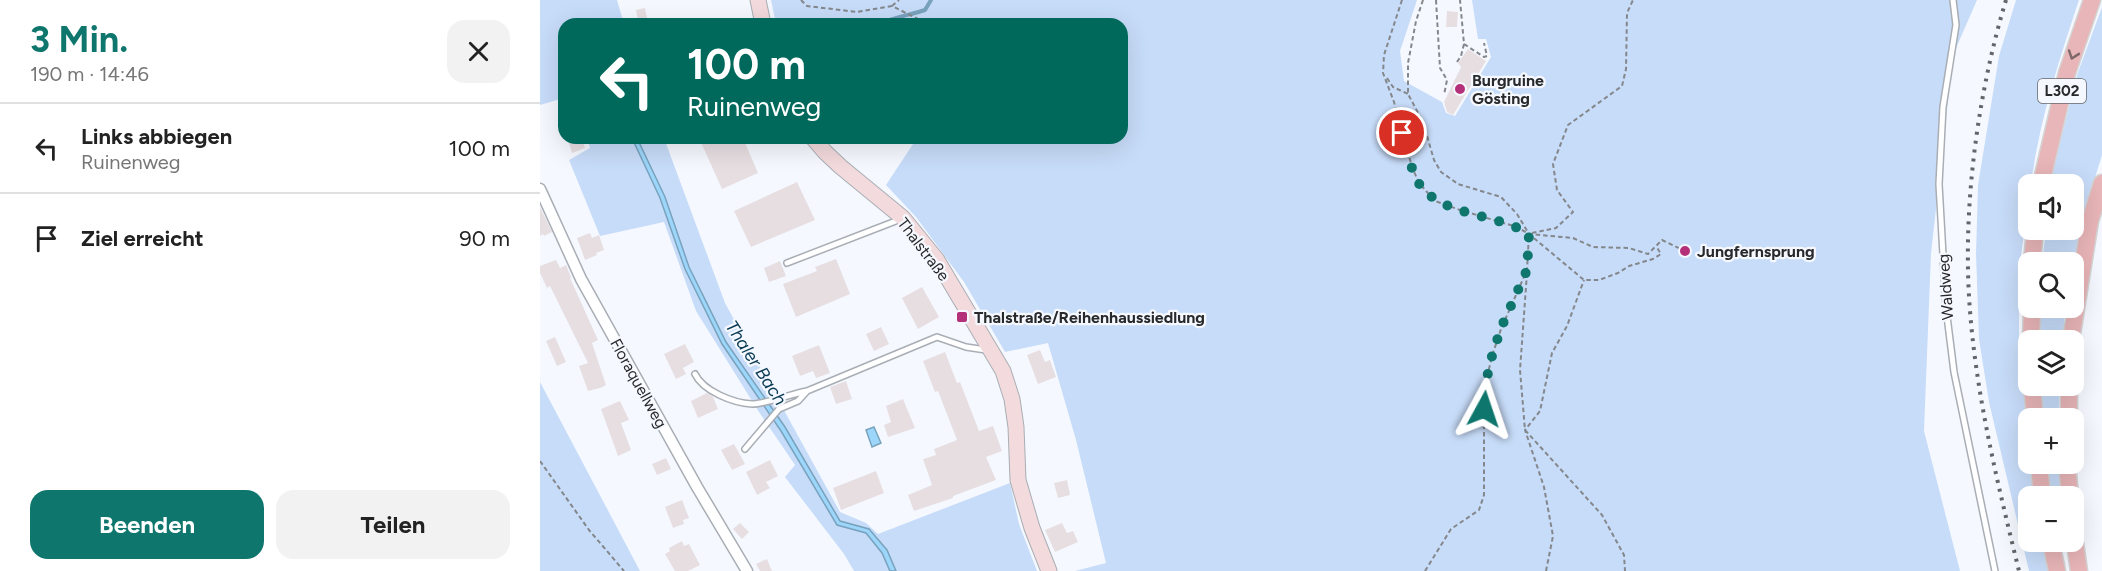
<!DOCTYPE html>
<html lang="de">
<meta charset="utf-8">
<style>
body{margin:0;font-family:Figtree,sans-serif;background:#f2f2f2;color:#222;height:100vh;display:flex;flex-direction:column;font-size:22px;white-space:nowrap}
*{box-sizing:border-box;margin:0}
p{font-size:20px;color:#767676}
.icon{flex:none;width:33px;height:33px;fill:none;stroke:currentColor;stroke-width:2;stroke-linecap:round;stroke-linejoin:round}
.map{position:relative;flex:1;overflow:hidden}
.details{display:flex;flex-direction:column;background:#fff;width:540px}
.details>*{flex:none}
.banner{position:absolute;left:18px;top:18px;width:570px;height:126px;border-radius:18px;box-shadow:0 6px 24px #0002;background:#00695c;color:#fff;overflow:hidden}
.controls{position:absolute;left:1478px;top:174px;display:grid;gap:12px}
.controls a{display:grid;place-items:center;width:66px;height:66px;border-radius:12px;background:#fff;box-shadow:0 6px 24px #0002;font-size:30px}
.pin{position:absolute;display:grid;place-items:center;width:51px;height:51px;color:#fff;margin:-26px;border:3px solid #fff;border-radius:50%;box-shadow:0 2px 6px #0007}
.me{position:absolute;width:66px;margin:-33px;rotate:5deg;stroke-linejoin:round;filter:drop-shadow(0 0 4px #0008)}
.turn{display:flex;align-items:center;gap:21px;height:126px;padding:0 30px;font-size:27px}
.turn .icon{width:78px;height:78px;stroke-width:2.5}
.turn b{display:block;font-size:42px;line-height:51px}
.round{display:grid;place-items:center;flex:none;width:63px;height:63px;border-radius:18px;background:#f2f2f2}
.summary{display:flex;align-items:center;justify-content:space-between;height:102px;padding:0 30px}
h1{font-size:36px;font-weight:700;line-height:45px;color:#0f766e}
.action{display:flex;gap:12px;margin-top:auto;padding:12px 30px}
.action a{flex:1;height:69px;border-radius:18px;background:#0f766e;color:#fff;font-size:24px;font-weight:700;line-height:69px;text-align:center}
.action a+a{background:#f2f2f2;color:#222}
ul{padding:0;list-style:none}
li{display:flex;align-items:center;gap:18px;height:90px;padding:0 30px;border-top:2px solid #e0e0e0}
li div{flex:1}
li b{display:block;font-size:22px}
li em{font-style:normal}
main{display:flex;flex:1;min-height:0}
.map>svg:first-child{display:block}
.green{fill:#c7dcf9}
.water{fill:#9cd6fb;stroke:#79a2bd;stroke-width:1.5}
.lines{fill:none;stroke-linecap:round;stroke-linejoin:round}
.stream{stroke:#79a2bd;stroke-width:4}
.building{fill:#e7dee2}
.service-casing{stroke:#a9aeb5;stroke-width:8}
.minor-casing{stroke:#a9aeb5;stroke-width:13}
.secondary-casing{stroke:#a9aeb5;stroke-width:17}
.primary-casing{stroke:#d4d4d5;stroke-width:19}
.path{stroke:#84878b;stroke-width:2;stroke-dasharray:4.5 3;stroke-linecap:butt}
.service{stroke:#fff;stroke-width:5}
.minor{stroke:#fff;stroke-width:10}
.secondary{stroke:#f3dadc;stroke-width:15}
.primary{stroke:#e8b5b8;stroke-width:16}
.rail{stroke:#636669;stroke-width:4;stroke-dasharray:3 6;stroke-linecap:butt}
.oneway{stroke:#7e686a}
.route{stroke:#0f766e;stroke-width:10;stroke-dasharray:0 18}
.poi-dot{fill:#b4317a;stroke:#f5f9ff;stroke-width:2}
.labels{text-anchor:middle;stroke-width:4.5;stroke-linejoin:round;paint-order:stroke}
.shield{fill:#f5f9ff;stroke:#65676b;stroke-width:1.5}
.shield-label{font-size:15px;font-weight:bold;fill:#27292b}
.poi-label{font-size:16px;font-weight:bold;fill:#27292b;stroke:#f5f9ff;text-anchor:start}
.street-label{font-size:16px;fill:#27292b;stroke:#f5f9ff}
.water-label{font-size:18px;font-style:italic;fill:#0b3b54;stroke:#f5f9ff}
</style>
<main>
<section class="details">
<div class="summary"><div><h1>3 Min.</h1><p>190 m · 14:46</p></div><a class="round"><svg class="icon" aria-label="close" viewBox="0 0 24 24"><path d="M6 6l12 12M18 6L6 18"/></svg></a></div>
<ul>
<li><svg class="icon" aria-label="left" viewBox="0 0 24 24"><path d="M17 20v-9H6M10 6l-5 5 5 5"/></svg><div><b>Links abbiegen</b><p>Ruinenweg</p></div><em>100 m</em></li>
<li><svg class="icon" aria-label="arrive" viewBox="0 0 24 24"><path d="M6 21V4h12l-3 4 3 4H6"/></svg><div><b>Ziel erreicht</b></div><em>90 m</em></li>
</ul>
<div class="action"><a>Beenden</a><a>Teilen</a></div>
</section>
<div class="map">
<svg width="1562" height="571" viewBox="0 0 1562 571">
<rect width="100%" height="100%" fill="#f5f9ff"/>
<path class="green" d="M0 0H77L84 24H24V98L0 105Z
M231 0H877L860 51 864 81 902 102 906 113 915 116 951 57 946 39H938L932 0H1437L1413 55 1391 254 1384 431 1420 571H535L566 563 536 440 508 343 465 352 424 282 376 217 346 185 375 141 372 138H582V24H236Z
M1476 0H1539C1519 60 1499 122 1491 184H1488V206L1479 270V371H1483L1488 464H1490L1496 496H1488V542H1503L1508 571H1489L1449 402 1439 339 1436 254 1438 185 1459 56Z
M1562 7V155L1542 220 1533 266V262H1502L1506 230H1533V184H1511V178L1537 75Z
M47 138H124L185 303 300 512 326 523 338 534 470 483 479 524 497 571H314L304 554 245 477 255 465 219 412 156 311 124 222 60 236 29 160 50 148Z
M1500 308H1525L1523 340H1499Z
M0 382 100 571H0Z
M1499 386H1519V418H1501Z
M1506 464H1520L1522 496H1511Z"/>
<path class="water" d="M92 138H97L125 197 149 267 186 342 245 427 300 521 329 529 347 550 356 571H350L342 553 326 533 297 525 241 431 182 344 145 269 120 198Z
M334 427 341 443 332 447 326 430Z"/>
<g class="lines">
<path class="stream" d="M339 24C354 17 370 15 385 10L391 0"/>
</g>
<path class="building" d="M105 8 107 18 98 20 96 10Z
M907 11 918 12 917 27H906Z
M928 49 946 61 913 115 907 112 904 102 921 67 918 63Z
M34 138H42L45 148 32 153 28 140Z
M159 138H203L218 173 182 189Z
M257 182 275 220 211 247 194 211Z
M0 207 12 232 4 236 3 234 0 236Z
M50 233 52 238 59 235 64 250 56 253 57 255 45 260 37 238Z
M296 259 310 294 256 317 243 284 277 271 275 267Z
M16 260 20 268 26 265 31 277 30 278 58 340 52 343 66 385 60 388 48 391 39 366 48 363 10 286 7 288 0 273V266Z
M240 261 246 276 229 282 224 268Z
M382 287 399 317 378 329 362 298Z
M341 327 349 344 334 351 326 334Z
M15 337 26 362 17 366 6 341Z
M145 344 154 362 143 368 146 374 136 379 124 354Z
M279 345 290 373 276 378 273 371 260 376 252 356Z
M500 350 505 362 510 360 516 377 498 384 487 355Z
M405 352 417 383 420 382 439 431 453 426 462 451 446 457 456 480 413 496V498L374 511 368 495 392 485 383 459 396 455 394 449 417 440 398 391 395 392 383 361Z
M306 381 312 399 296 404 290 387Z
M167 393 173 397 178 409 158 418 151 401Z
M363 399 375 428 348 437 344 425 351 422 346 406Z
M80 401 89 420 81 423 91 450 78 456 61 409Z
M194 444 205 464 192 470 181 450Z
M126 458 131 469 117 475 112 464Z
M230 460 238 476 226 482 230 488 217 495 206 472Z
M336 471 344 493 301 510 293 488Z
M527 480 530 495 518 498 514 483Z
M142 500 149 518 143 520 144 524 133 528 125 507Z
M200 523 209 532 202 539 193 529Z
M522 523 527 533 533 531 538 542 515 552 505 530Z
M142 541 144 546 149 544 160 565 148 571H135L125 554 130 551 129 548Z
M227 559 232 571H220L216 564Z"/>
<g class="lines">
<g class="service-casing">
<path id="service" d="M1413 0 1416 25 1403 107 1399 184 1406 308 1414 372 1455 571
M247 263 361 219
M155 374C163 391 193 403 212 404 226 404 251 394 267 391
M205 449 239 409 258 401 267 391 397 337 426 347 446 350"/>
</g>
<g class="minor-casing">
<path id="minor" d="M0 189 41 279 157 487 207 571"/>
</g>
<g class="secondary-casing">
<path id="secondary" d="M218 0 223 24
M273 138 285 152 301 167 363 218 397 260 463 371 472 399 476 427 478 480 492 528 509 571"/>
</g>
<g class="primary-casing">
<path id="primary" d="M1501 184 1527 73 1552 0
M1492 262 1495 230
M1491 340 1492 308
M1531 340 1550 221 1562 183
M1492 386 1495 418
M1529 418V386
M1499 464 1502 496
M1527 464 1530 496
M1533 529 1539 571
M1511 542 1517 571"/>
</g>
<path class="path" d="M261 0 267 6 317 12 352 6 382 21
M862 0 844 55 843 73 854 102 872 167 879 183 895 201 920 210 977 227 989 234 1033 238 1053 247 1089 248 1108 254 1122 240 1145 251
M883 0 876 21 868 63V94L883 122 894 160 901 172 918 184 961 197 977 214 989 234 1044 280H1059L1078 273 1089 266 1113 259 1121 254 1116 246
M896 0 900 68 907 80 904 95
M352 6 359 0
M924 44 944 57 947 56 944 43
M917 62 921 56 924 44 920 0
M847 78 853 87 868 94
M992 233 1016 228 1033 212 1017 190 1013 164 1028 125 1082 86 1086 69 1087 13 1093 0
M987 273 980 370 985 430 1062 515 1084 555 1085 571
M0 461 49 530 84 571
M885 571 911 529 939 510 944 495V390L952 356 961 329 987 270 989 234
M1006 571 1013 536 1004 487 985 430 1000 411 1012 353 1027 326 1044 280"/>
<use href="#service" class="service"/>
<use href="#minor" class="minor"/>
<use href="#secondary" class="secondary"/>
<use href="#primary" class="primary"/>
<path class="rail" d="M1466 0C1437 96 1422 211 1430 311 1437 400 1458 485 1479 571"/>
</g>
<defs><path id="oneway-chevron" d="M-2-3.5L2.5 0L-2 3.5" fill="none" stroke-width="1.6" stroke-linecap="round" stroke-linejoin="round" transform="scale(1.5)"/></defs>
<use class="oneway" href="#oneway-chevron" transform="translate(1533 55) rotate(109)"/>
<g class="lines">
<path class="route" d="M862 133C867 150 870 167 878 182 898 216 956 213 989 234L987 270 961 328 952 356 944 390V409"/>
</g>
<g class="poi-dot">
<circle cx="920" cy="89" r="6"/>
<circle cx="1145" cy="251" r="6"/>
<rect x="416" y="311" width="12" height="12" rx="3"/>
</g>
<g class="labels">
<rect class="shield" x="1498" y="79" width="48" height="24" rx="4.5"/>
<g class="shield-label">
<text x="1522" y="96">L302</text>
</g>
<g class="poi-label">
<text x="932" y="86">Burgruine<tspan x="932" dy="18">Gösting</tspan></text>
<text x="1157" y="257">Jungfernsprung</text>
<text x="434" y="323">Thalstraße/Reihenhaussiedlung</text>
</g>
<g class="street-label">
<text transform="translate(384 249) rotate(53)" y="6">Thalstraße</text>
<text transform="translate(1405 287) rotate(-94)" y="6">Waldweg</text>
<text transform="translate(99 383) rotate(61)" y="6">Floraquellweg</text>
</g>
<g class="water-label">
<text transform="translate(216 363) rotate(57)" y="6">Thaler Bach</text>
</g>
</g>
</svg>
<div class="controls">
<a><svg class="icon" aria-label="sound" viewBox="0 0 24 24"><path d="M4 9h4l5-4v14l-5-4H4zM17 9q2 3 0 6"/></svg></a>
<a><svg class="icon" aria-label="search" viewBox="0 0 24 24"><circle cx="10" cy="10" r="6"/><path d="M15 15l6 6"/></svg></a>
<a><svg class="icon" aria-label="layers" viewBox="0 0 24 24"><path d="M12 4l9 5-9 5-9-5zM3 14l9 5 9-5"/></svg></a>
<a>+</a>
<a>−</a>
</div>
<div class="pin" style="left:862px;top:133px;background:#d93025"><svg class="icon" aria-label="arrive" viewBox="0 0 24 24"><path d="M6 21V4h12l-3 4 3 4H6"/></svg></div>
<svg class="me" style="left:944px;top:409px" viewBox="-20 -20 40 40"><path d="M0-17L14 15 0 8-14 15z" fill="#0f766e" stroke="#fff" stroke-width="4"/></svg>
<div class="banner">
<div class="turn"><svg class="icon" aria-label="left" viewBox="0 0 24 24"><path d="M17 20v-9H6M10 6l-5 5 5 5"/></svg><div><b>100 m</b>Ruinenweg</div></div>
</div>
</div>
</main>
